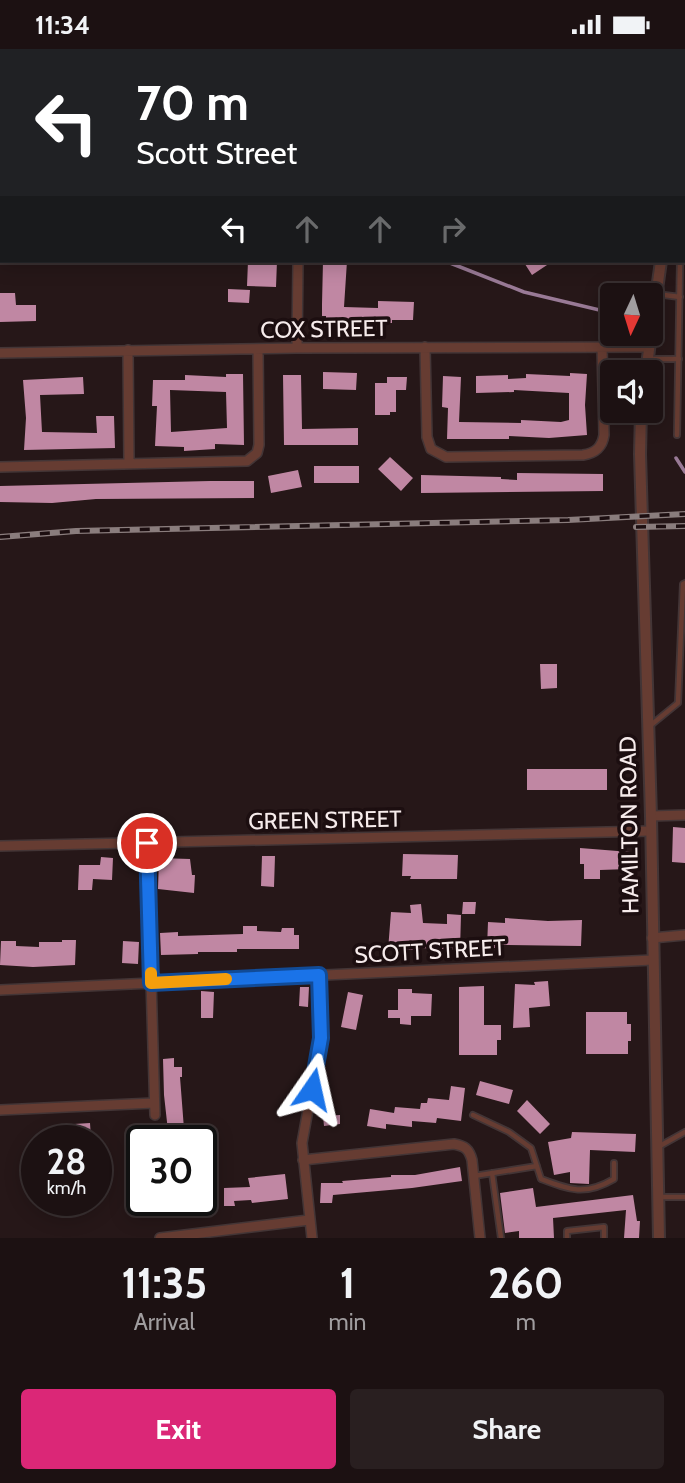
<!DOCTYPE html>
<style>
body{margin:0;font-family:Cabin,sans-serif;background:#291f20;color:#f1f3f6;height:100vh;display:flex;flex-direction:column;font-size:26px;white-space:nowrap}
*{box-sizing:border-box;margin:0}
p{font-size:23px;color:#a09d9f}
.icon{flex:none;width:38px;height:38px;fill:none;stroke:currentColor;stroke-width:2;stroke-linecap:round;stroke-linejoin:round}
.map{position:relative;height:1189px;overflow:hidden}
.drawer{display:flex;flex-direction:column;background:#1c1112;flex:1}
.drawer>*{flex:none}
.hud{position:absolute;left:0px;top:0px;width:686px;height:214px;box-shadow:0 4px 18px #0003,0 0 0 2px #3a3132;background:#202124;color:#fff;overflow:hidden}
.needle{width:46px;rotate:184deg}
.controls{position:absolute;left:600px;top:234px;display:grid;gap:14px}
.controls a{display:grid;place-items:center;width:63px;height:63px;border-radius:7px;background:#1c1112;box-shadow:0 4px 18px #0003,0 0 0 2px #3a3132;font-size:35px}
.speed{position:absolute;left:21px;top:1076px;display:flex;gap:14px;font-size:35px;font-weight:700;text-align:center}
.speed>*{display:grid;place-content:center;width:91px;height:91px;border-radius:50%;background:#1c1112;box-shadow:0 4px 18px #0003,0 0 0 2px #3a3132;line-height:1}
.speed small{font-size:18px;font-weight:400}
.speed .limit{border:4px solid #111;border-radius:10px;background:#fff;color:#111}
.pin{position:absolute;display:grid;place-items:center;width:60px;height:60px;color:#fff;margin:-30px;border:4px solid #fff;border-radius:50%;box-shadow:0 2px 7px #0007}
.me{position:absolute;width:77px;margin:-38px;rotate:11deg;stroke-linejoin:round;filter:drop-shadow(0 0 5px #0008)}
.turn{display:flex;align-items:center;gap:24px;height:147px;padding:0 21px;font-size:32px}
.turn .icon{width:91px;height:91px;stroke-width:2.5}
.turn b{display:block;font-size:49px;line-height:60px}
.lanes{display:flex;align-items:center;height:66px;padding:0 21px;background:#0003;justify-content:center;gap:35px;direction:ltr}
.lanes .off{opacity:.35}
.eta{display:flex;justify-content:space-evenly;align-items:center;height:119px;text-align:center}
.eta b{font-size:42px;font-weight:800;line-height:49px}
.action{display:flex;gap:14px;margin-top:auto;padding:14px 21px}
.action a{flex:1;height:80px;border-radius:7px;background:#db2777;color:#fff;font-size:28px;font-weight:800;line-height:80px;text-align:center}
.action a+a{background:#291f20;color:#f1f3f6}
.status{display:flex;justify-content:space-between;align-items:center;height:49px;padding:0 35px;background:#1c1112;direction:ltr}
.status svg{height:19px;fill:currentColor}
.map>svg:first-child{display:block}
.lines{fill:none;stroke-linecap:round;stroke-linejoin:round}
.stream{stroke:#997a96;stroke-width:3.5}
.building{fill:#c087a3;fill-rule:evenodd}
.service-casing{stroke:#433536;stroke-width:8}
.minor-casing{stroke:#433536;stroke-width:12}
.tertiary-casing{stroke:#433536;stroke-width:14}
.service{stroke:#663c32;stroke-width:4.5}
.minor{stroke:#663c32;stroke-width:9}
.tertiary{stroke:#663c32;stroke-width:10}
.rail-casing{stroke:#8a7d7d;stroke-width:6}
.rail{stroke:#1c0e10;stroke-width:3.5;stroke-dasharray:10;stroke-linecap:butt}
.route-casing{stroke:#114b97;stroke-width:18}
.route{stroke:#1a73e8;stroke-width:12}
.slow{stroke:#f59e0b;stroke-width:12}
.labels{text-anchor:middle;stroke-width:7;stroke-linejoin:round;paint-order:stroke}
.street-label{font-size:23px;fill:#f6ebeb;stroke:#1c0e10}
</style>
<div class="status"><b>11:34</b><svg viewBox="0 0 49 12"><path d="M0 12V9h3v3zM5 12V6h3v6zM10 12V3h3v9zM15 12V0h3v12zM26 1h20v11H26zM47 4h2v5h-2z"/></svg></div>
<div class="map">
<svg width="685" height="1189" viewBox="0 0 685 1189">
<rect width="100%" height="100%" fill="#261718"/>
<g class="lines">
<path class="stream" d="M0 65H2
M445 212 524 243 612 264
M676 409 685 423"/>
</g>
<path class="building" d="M248 212H277L276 238 247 237Z
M323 212H347L344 258 378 259V252L414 253 413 271H392V274H326V267H322V255Z
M523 212H553L532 226Z
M228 240 250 241 249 254 228 253Z
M0 244H15L16 256H36V272L0 273Z
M323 323 357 324 356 341 323 340Z
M570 324 587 325 585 356 587 386 549 389 509 387V390H447L448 359 442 358 443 327 461 328 459 373 521 374V371L561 373 569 371V344L514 341V343L476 344V327L508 326V330L526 329V325L570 327Z
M226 325H243L244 396 215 395V400L184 402V398L155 397 157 357H152L153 331H185V326L226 328ZM170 341 226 343 227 379 171 383Z
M283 326H301L302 380 358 379V396H284Z
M83 328 84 345 40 346 42 383 97 384 96 367H114L115 399 24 401 26 369 23 331Z
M387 328H407L406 341H396V363H390V366H375V334H387Z
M390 408 413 429 401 442 378 420Z
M314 417H359V434H314Z
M298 421 302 438 271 444 268 427Z
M517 424 603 425V442L421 444V426L501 428V430L517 431Z
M210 432H254V449L96 450 52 454 0 453V437Z
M540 615H557V639L541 640Z
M527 720H607V741H527Z
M673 778 685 779V814L672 813Z
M580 799 630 803 629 820 600 821V830H584V815H580Z
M403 805 458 806 457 830H410L411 827H402Z
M262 807H275L274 838 261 837Z
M101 808 113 809 112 831 93 830 92 841H78L79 816H100Z
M159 809 190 810 192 826H195L194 844 158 840Z
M463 853H476L475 865H462Z
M421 855 423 874 447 875V865L461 866 460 901 420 899V901H388L391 863 411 864 410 856Z
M505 869 548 872 582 871 581 897 501 896V899H487L488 873 505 874Z
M243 877H257V882L281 883 282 879H294V886H299V900H237V903H198V905L161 906 160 884 178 883V887L243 885Z
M62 891H76L75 916 33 918 0 916 1 892H16V897L39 898V893H62Z
M123 892 139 893 138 915 122 914Z
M548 932 550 957 529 959 530 978 513 979 515 935 535 936 534 933Z
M484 937V976H501V991H497V1006H459V938Z
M300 938H309L308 958 299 957Z
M398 940H412V944L432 945 431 967H411V976L400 975V969H388V961H398Z
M201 942 214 943 213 969H201Z
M348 943 363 946 356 981 341 978Z
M586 963H627V975H631V992H628V1005H586Z
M174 1009V1018H182V1028H180L184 1080 168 1082 164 1046 163 1010Z
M480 1032 513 1041 509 1055 476 1046Z
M451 1037 465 1039 461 1072 437 1069 436 1074 412 1072V1078L386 1075V1080L367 1077 370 1060 394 1064 395 1058 420 1060 421 1054H427L428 1049 449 1051Z
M527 1051 550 1075 540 1085 517 1062Z
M340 1066V1075L324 1077 323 1067Z
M90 1074 91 1089H74V1075Z
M572 1083 636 1085 635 1103 590 1101 589 1135 570 1134V1123L554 1126 548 1093 571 1089Z
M460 1118 462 1132 412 1139 333 1146 332 1154H320L321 1134H343L342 1132 391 1128V1126H415Z
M285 1125 288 1150 252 1154 251 1151 234 1152 235 1157H224V1139L250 1138 248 1129Z
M533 1139 536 1158 633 1146 637 1172H640L639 1189H624L626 1161 553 1169 554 1189H519V1182L505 1184 500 1144Z
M154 1152H191L192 1167H156Z"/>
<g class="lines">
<g class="service-casing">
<path id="service" d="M570 0 573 2
M684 193H685
M656 245 680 248
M648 310H679
M677 386 680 212
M651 676 678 654 683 535 685 534
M473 1066 509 1083 531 1099 541 1130C570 1141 585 1147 614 1130V1114
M658 1098 685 1083
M492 1124 501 1189
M474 1127 537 1117
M659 1148H685
M567 1189V1182L604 1178V1189"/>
</g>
<g class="minor-casing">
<path id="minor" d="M199 0 256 2
M300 2V0
M425 298 427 388 431 400 446 408 583 406C595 404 602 399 604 386L602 297
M297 299 298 212
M128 301 129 415
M0 304 297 299 649 298
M0 418 247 412 257 404 259 396 258 300
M651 767 685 766
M147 795 155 1066
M0 797 651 782
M652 889 685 886
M0 941 653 911
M0 1061 154 1054
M303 1111 454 1095C465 1097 469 1100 472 1111L480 1189
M160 1189 309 1171
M312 1189 302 1094 321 989 319 926"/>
</g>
<g class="tertiary-casing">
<path id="tertiary" d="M684 56 685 51
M651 283 661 212
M646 324 651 285
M641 362 640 405 651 767 659 1189"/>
</g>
<use href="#service" class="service"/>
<use href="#minor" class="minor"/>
<use href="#tertiary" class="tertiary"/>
<g class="rail-casing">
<path id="rail" d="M636 478 685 477
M0 488 76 482 568 471 685 465"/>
</g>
<use href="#rail" class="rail"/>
</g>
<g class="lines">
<g class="route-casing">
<path id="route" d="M147 794 151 934 319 926 321 989 312 1040"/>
</g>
<use href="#route" class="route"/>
<path class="slow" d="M151 924V934L226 930"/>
</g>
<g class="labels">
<g class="street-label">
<text transform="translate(324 280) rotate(-1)" y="8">COX STREET</text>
<text transform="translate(325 771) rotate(-1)" y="8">GREEN STREET</text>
<text transform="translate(629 776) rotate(-91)" y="8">HAMILTON ROAD</text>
<text transform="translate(430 902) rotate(-3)" y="8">SCOTT STREET</text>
</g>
</g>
</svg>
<div class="controls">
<a><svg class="needle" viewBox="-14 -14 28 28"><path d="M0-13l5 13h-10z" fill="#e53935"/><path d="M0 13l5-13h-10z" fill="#a09d9f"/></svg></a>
<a><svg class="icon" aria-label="sound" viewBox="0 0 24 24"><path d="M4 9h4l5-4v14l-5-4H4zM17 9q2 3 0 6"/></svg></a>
</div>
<div class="speed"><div>28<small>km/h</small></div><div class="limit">30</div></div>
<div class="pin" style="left:147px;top:794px;background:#d93025"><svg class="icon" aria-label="arrive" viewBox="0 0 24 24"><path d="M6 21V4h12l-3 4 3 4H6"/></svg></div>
<svg class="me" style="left:312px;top:1040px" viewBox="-20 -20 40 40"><path d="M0-17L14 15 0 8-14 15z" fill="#1a73e8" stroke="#fff" stroke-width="4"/></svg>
<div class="hud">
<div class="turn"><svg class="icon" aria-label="left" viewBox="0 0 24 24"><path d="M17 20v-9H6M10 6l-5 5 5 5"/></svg><div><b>70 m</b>Scott Street</div></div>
<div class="lanes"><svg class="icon" aria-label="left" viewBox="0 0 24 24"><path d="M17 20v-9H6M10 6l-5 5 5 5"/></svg><svg class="icon off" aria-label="ahead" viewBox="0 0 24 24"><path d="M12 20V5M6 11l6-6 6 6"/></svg><svg class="icon off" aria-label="ahead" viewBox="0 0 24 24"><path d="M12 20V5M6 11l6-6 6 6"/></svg><svg class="icon off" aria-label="right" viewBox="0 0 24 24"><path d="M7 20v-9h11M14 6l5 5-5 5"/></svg></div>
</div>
</div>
<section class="drawer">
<div class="eta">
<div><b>11:35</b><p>Arrival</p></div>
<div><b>1</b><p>min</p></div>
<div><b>260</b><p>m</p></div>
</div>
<div class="action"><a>Exit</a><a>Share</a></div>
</section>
